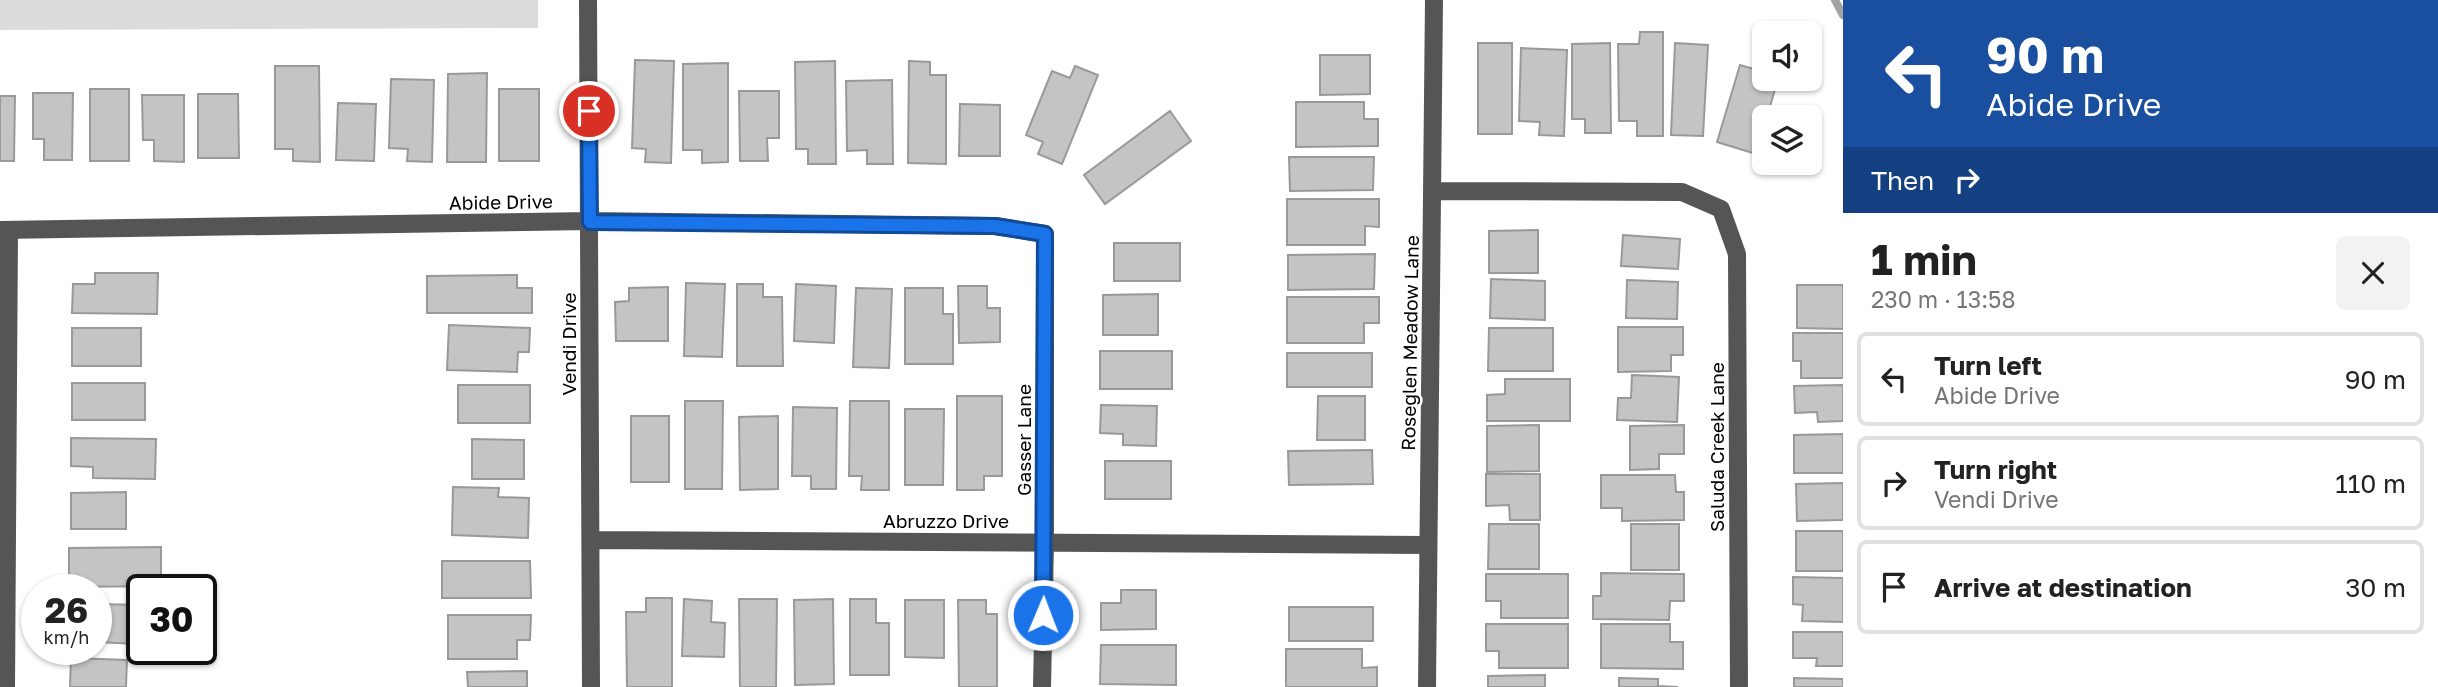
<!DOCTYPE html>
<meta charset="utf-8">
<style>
body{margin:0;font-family:"Golos Text",sans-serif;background:#f2f2f2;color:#222;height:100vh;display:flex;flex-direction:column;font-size:26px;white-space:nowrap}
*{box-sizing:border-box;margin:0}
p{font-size:23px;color:#767676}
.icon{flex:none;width:38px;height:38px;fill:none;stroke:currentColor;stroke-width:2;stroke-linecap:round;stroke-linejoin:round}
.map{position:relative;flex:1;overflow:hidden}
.panel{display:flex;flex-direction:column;background:#fff;width:595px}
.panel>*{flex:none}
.top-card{background:#1a4fa0;color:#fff;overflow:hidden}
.tools{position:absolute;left:1752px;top:21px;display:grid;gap:14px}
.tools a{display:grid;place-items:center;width:70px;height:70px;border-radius:10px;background:#fff;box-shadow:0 2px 5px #0004;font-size:35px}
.speed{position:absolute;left:21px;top:574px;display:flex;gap:14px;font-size:35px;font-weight:700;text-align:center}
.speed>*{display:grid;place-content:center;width:91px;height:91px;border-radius:50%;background:#fff;box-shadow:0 2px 5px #0004;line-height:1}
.speed small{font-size:18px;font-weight:400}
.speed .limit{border:4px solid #111;border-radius:10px;background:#fff;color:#111}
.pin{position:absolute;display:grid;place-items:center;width:60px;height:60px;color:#fff;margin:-30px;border:4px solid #fff;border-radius:50%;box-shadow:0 2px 7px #0007}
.me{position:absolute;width:77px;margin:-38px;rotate:1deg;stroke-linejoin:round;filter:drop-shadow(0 0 5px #0008)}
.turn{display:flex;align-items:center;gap:24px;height:147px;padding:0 28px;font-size:32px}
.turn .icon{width:91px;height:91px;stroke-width:2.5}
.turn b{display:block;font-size:49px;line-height:60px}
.then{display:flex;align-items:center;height:66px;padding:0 28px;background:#0003;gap:14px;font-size:26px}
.round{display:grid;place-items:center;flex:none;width:74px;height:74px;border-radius:10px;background:#f2f2f2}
.summary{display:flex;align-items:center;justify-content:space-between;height:119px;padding:0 28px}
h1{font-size:42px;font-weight:700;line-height:52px}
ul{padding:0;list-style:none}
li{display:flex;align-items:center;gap:21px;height:94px;margin:0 14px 10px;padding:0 14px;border:4px solid #e0e0e0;border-radius:10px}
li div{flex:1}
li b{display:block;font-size:26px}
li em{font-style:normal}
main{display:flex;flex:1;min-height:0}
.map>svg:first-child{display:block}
.green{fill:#dcdcdc}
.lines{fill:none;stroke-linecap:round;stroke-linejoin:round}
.stream{stroke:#a3a3a3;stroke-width:8}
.building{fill:#c4c4c4;stroke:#999;stroke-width:2}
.minor{stroke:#555;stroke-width:18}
.route-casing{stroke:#114b97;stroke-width:18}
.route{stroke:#1a73e8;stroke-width:12}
.labels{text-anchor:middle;stroke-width:5;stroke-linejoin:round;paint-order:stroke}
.street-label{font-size:19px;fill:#000;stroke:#fff}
</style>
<main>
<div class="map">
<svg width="1843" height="687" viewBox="0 0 1843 687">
<rect width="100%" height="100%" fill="#fff"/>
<path class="green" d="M0 0H538V28L0 30Z"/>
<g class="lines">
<path class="stream" d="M1835 0 1843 15"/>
</g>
<path class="building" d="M1640 32H1663V136H1637V121H1619L1618 44H1639Z
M1478 43H1512V134H1478Z
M1610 43 1611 133H1585V119H1572V44Z
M1675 43 1708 45 1703 136 1671 135Z
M1521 48 1567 50 1564 136 1539 135 1540 122 1519 121Z
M1320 55H1370V94L1320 95Z
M635 60 674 61 671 163 645 162 646 149 632 148Z
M835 61 836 164H808V149H796L795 62Z
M909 61 930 62V75H946V164L908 163Z
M728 63V162L702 163V150H683V64Z
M1740 65 1764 72V79H1778L1767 117H1764V126L1756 154 1717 142Z
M275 66H319L320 162 293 161V149H275Z
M1075 66 1098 75 1062 164 1038 154 1043 142 1026 135 1052 71 1070 78Z
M487 73 486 162H447L448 74Z
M391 79 434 80 432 162 407 161 408 149 389 148Z
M892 80 893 164H867V150L847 151 846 81Z
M90 89H129V161H90Z
M499 89H539V161H499Z
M739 91H779V138H767L768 161H740Z
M33 93H73L72 160H44V139H33Z
M198 94H238L239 158H198Z
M142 95H184V162L154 161V140H143Z
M0 96H15L14 161H0Z
M1296 102H1364V119H1378V146L1296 147Z
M338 103 376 104 374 161 336 160Z
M960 104 1000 105V156H959Z
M1170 111 1191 141 1105 204 1084 175Z
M1289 157H1374L1373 190 1290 191Z
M1287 199H1379V227L1365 226V245H1287Z
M1538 230V273H1489V231Z
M1623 235 1680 239 1678 269 1621 266Z
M1114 243H1180V281H1114Z
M1375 254 1374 289 1288 290V255Z
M95 273H158L157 314 72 313 73 284H95Z
M517 275V288H532V313H427V276Z
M1491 279 1545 281V320L1490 318Z
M1627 280 1678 282 1677 319 1626 318Z
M686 283 725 284 722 357 684 356Z
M737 284H763V297H782L783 366H737Z
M796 284 836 286 834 343 794 341Z
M1797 285H1843V329L1797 328Z
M958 286H987V308H1000V342L959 343Z
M668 287V341H616L615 302 629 301V288Z
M856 288 892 289 889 368 853 367Z
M905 288H943V314H953V364H905Z
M1158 294V335H1103V295Z
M1287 297H1379V323H1364V343H1287Z
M449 325 530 328 529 352H518L517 372 447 370Z
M1618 327H1683V355H1671V371L1618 372Z
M72 328H141V366H72Z
M1489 328H1553V371H1488Z
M1793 333H1843V378H1801V361H1793Z
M1100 351H1172V389H1100Z
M1287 353H1372V387H1287Z
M1632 375 1679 377 1677 422 1617 420 1618 398H1631Z
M1505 379H1570V421H1487V395L1505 394Z
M72 383H145V420H72Z
M458 385H530V423H458Z
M1843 385V421L1818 422 1817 412 1795 413 1794 386Z
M957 396H1002V476H984V490H957Z
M1318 396H1365V440H1317Z
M685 401H723L722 489H685Z
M850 401H889V490H861L862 476H849Z
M1101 405 1157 406 1156 446 1123 445V434L1100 433Z
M793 407 837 408 836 489H811V476H792Z
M905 409H944L943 485H905Z
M631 416H669V482H631Z
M778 416V489L740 490 739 417Z
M1539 425V471L1487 472V426Z
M1684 425V454H1659V469L1630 470V426Z
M1843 434V473H1794V435Z
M71 438 156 439 155 479 93 478V467L71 466Z
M472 439 524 440V479H472Z
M1372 450 1373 484 1289 485 1288 451Z
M1105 461H1171V499H1105Z
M1486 474H1540V520H1510L1509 505 1486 506Z
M1601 475H1675L1676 492H1684V520L1622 521V508H1601Z
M1843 483V520L1797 521 1796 484Z
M453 487 499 488 498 497 529 498 528 538 452 535Z
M126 492V529H71V493Z
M1489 524H1539V569H1488Z
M1631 524H1679V570H1631Z
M1796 531H1843V571H1796Z
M161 547V586L69 587V548Z
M442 561H530L531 598H442Z
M1601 573 1684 574V601H1670L1669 620 1593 619V596H1601Z
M1486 574H1568V618H1501V601H1486Z
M1793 577 1843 578V622L1802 621 1803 605 1793 604Z
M1121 590H1156V629L1101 630V603H1121Z
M646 598H672V687H627L626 612H646Z
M684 599 712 601 711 622 725 623 724 657 682 656Z
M739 599H777L776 687H740Z
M833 599 834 684 795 685 794 600Z
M850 599H876V623H889V675H850Z
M905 600H944V658L905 657Z
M958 600H986V614H997V687H959Z
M96 604 142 605V632H139L138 644 96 642Z
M1289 607H1373V641H1289Z
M448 615H531L530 640H517V659H448Z
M1486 624H1568V668H1499V651H1486Z
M1601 624H1670V642H1683V669L1601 668Z
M1793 632H1843V666H1816L1817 658H1793Z
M1101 645H1176V685L1100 684Z
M1286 649H1362V668L1377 667V687H1286Z
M71 658 127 660 126 687H70Z
M527 671V687H468L467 672Z
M1545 675V687H1488V676Z
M1619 678 1658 679V686L1678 687H1619Z
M1794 678 1843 679V687H1794Z"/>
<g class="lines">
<path class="minor" d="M588 0 591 687
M1433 191 1682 192 1721 209 1737 254 1739 687
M0 230 590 221 995 226 1045 234V543L1042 687
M591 540 1427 545
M6 687 9 230
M1427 687 1434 0"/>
</g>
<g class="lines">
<g class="route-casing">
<path id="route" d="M589 111 590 222 995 226 1045 234 1043 615"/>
</g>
<use href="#route" class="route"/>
</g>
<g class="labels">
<g class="street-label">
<text transform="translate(501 202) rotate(-1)" y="7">Abide Drive</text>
<text transform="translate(1410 343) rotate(-89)" y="7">Roseglen Meadow Lane</text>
<text transform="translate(569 344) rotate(-90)" y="7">Vendi Drive</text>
<text transform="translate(1024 440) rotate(-90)" y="7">Gasser Lane</text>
<text transform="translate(1717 447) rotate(-90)" y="7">Saluda Creek Lane</text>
<text x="946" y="528">Abruzzo Drive</text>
</g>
</g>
</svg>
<div class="tools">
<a><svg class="icon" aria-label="sound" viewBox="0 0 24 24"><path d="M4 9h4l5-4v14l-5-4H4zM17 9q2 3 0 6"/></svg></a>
<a><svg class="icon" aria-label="layers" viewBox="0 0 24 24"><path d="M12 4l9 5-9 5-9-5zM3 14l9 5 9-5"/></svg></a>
</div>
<div class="speed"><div>26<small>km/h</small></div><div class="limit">30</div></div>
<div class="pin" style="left:589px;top:111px;background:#d93025"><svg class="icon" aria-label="arrive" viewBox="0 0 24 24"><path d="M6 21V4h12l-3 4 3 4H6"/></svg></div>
<svg class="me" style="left:1043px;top:615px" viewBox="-20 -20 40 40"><circle r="17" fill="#1a73e8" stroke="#fff" stroke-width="3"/><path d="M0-11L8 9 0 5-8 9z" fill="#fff"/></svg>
</div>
<section class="panel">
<div class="top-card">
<div class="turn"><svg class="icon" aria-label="left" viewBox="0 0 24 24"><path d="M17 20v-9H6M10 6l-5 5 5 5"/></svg><div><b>90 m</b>Abide Drive</div></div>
<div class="then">Then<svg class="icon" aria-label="right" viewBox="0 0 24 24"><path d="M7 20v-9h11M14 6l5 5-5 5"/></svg></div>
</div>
<div class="summary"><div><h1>1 min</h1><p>230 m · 13:58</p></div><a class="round"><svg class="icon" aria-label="close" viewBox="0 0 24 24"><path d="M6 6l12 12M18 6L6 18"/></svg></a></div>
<ul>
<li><svg class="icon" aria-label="left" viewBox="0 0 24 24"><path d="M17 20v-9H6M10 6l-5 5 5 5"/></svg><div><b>Turn left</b><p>Abide Drive</p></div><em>90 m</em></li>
<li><svg class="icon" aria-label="right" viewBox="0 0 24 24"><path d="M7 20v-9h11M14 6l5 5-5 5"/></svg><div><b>Turn right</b><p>Vendi Drive</p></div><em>110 m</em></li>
<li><svg class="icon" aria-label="arrive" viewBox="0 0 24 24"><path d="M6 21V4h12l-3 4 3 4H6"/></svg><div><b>Arrive at destination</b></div><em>30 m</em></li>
</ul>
</section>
</main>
